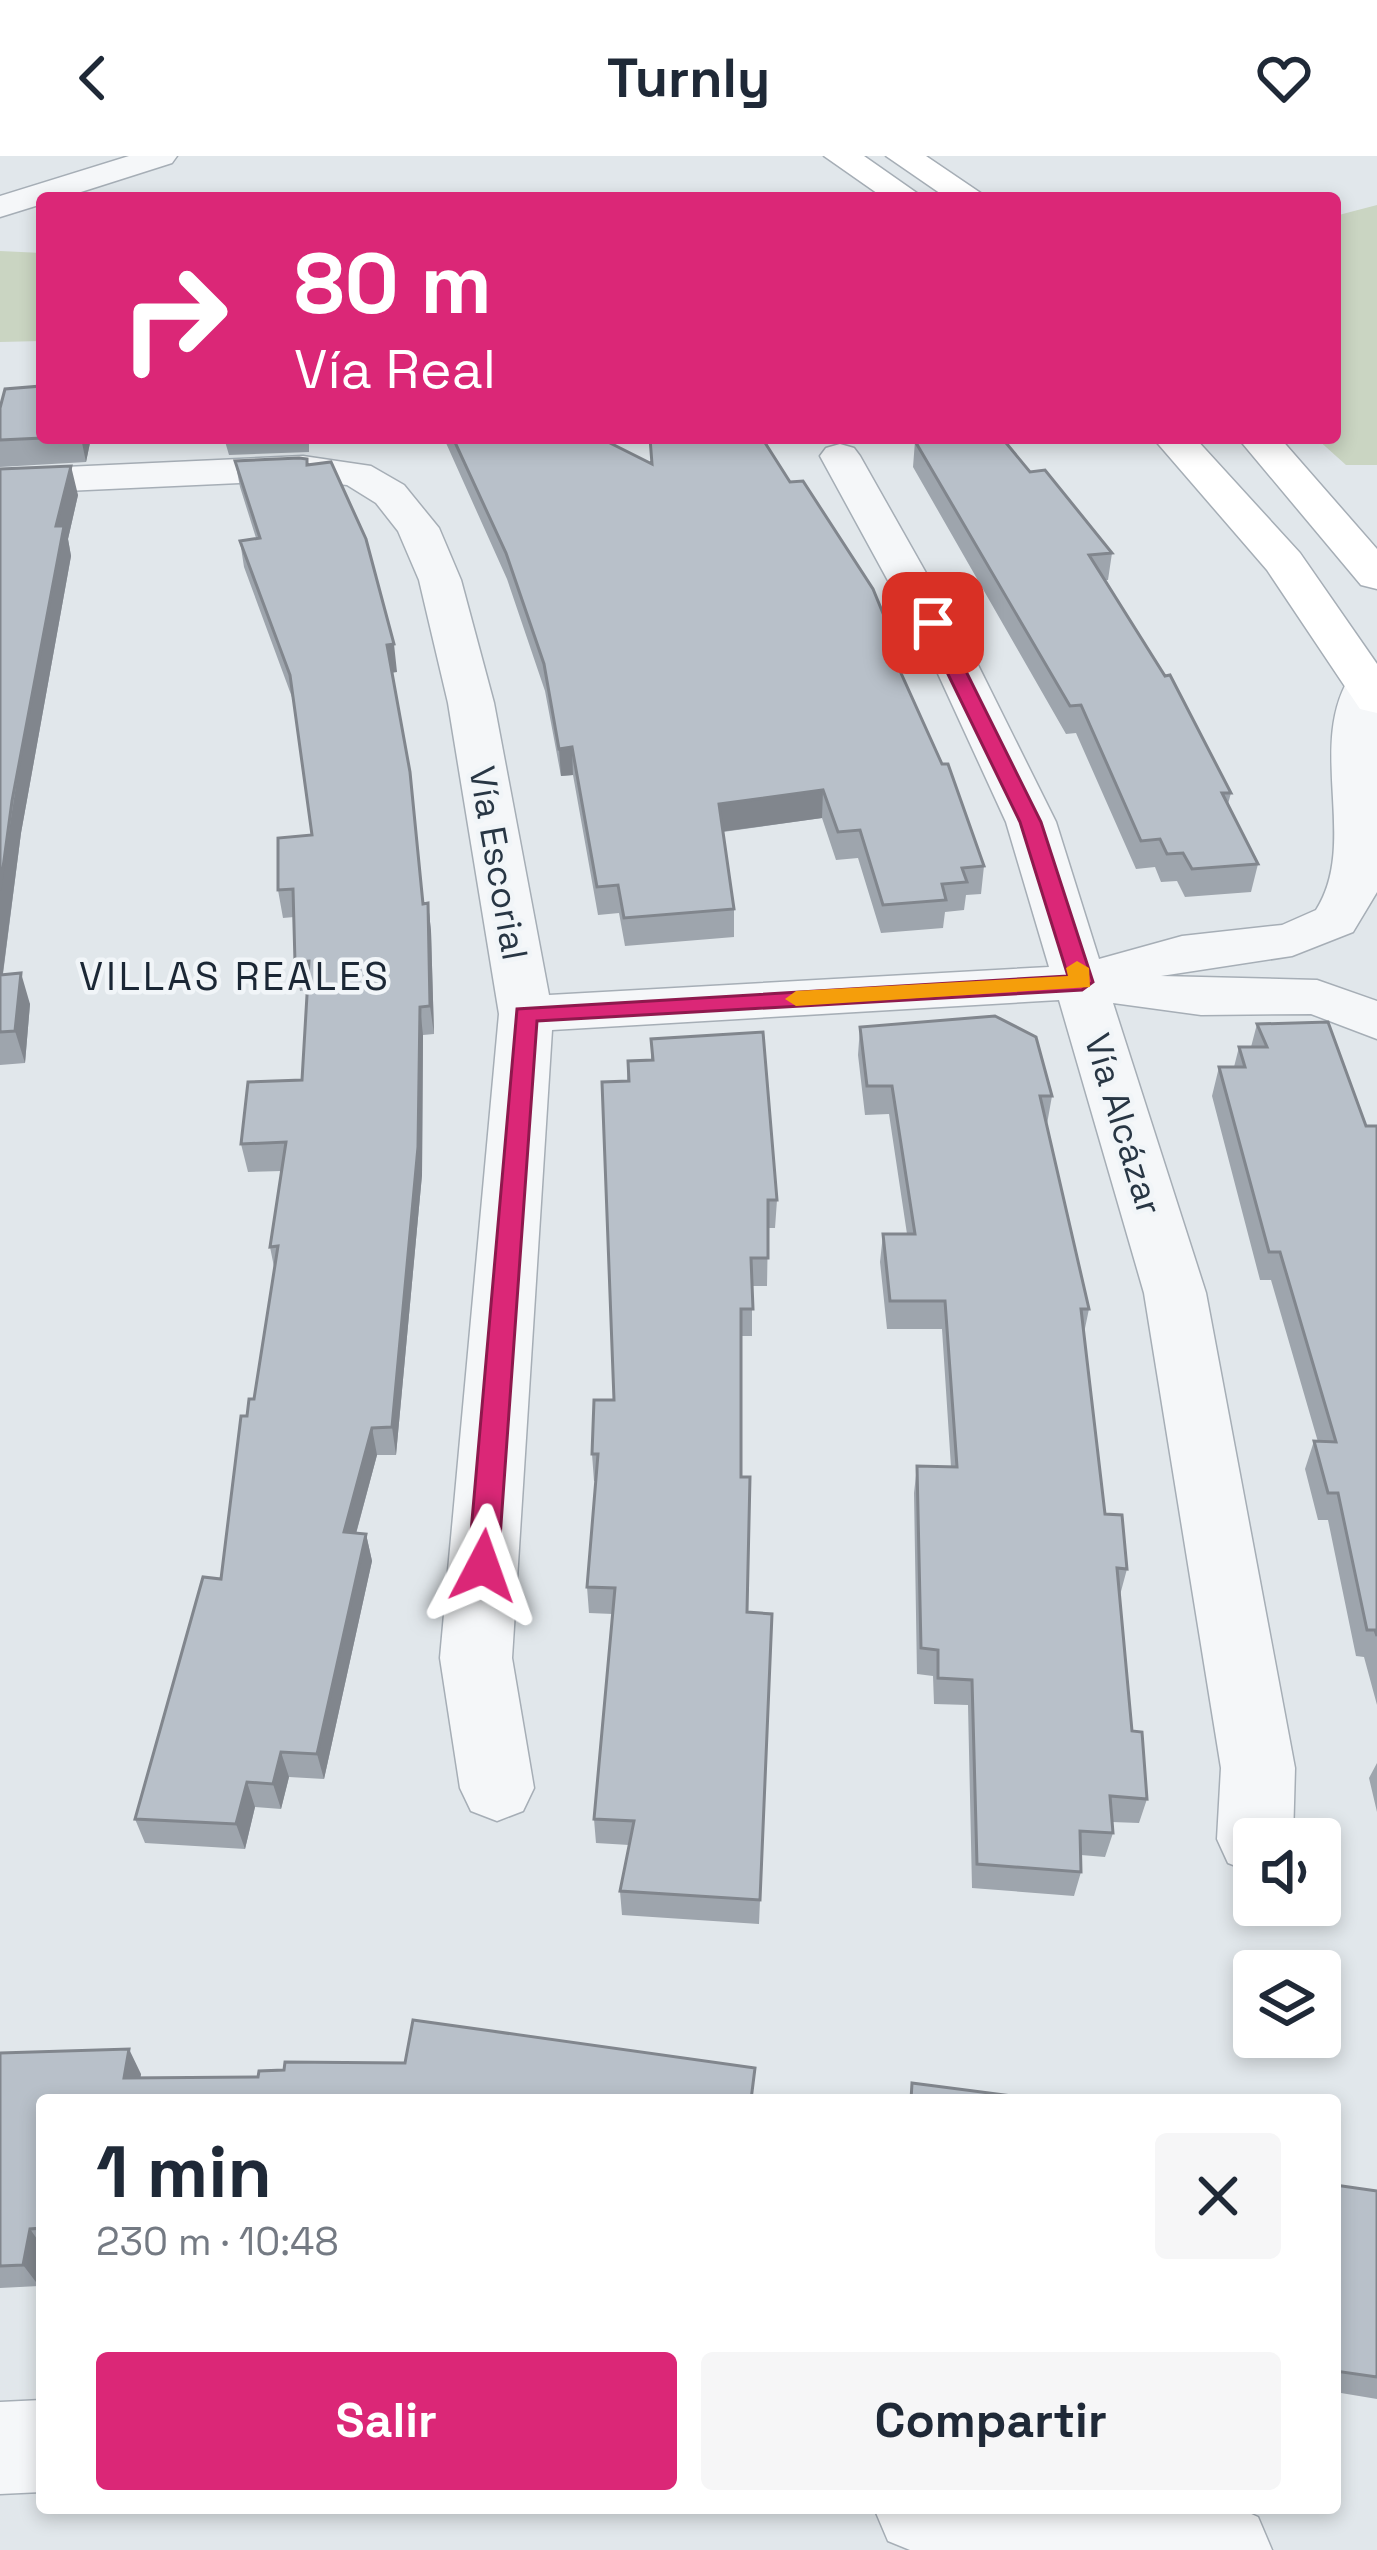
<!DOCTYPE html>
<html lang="es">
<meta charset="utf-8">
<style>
body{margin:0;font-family:"Space Grotesk",sans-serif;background:#f6f6f7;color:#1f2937;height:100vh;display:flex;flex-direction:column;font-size:45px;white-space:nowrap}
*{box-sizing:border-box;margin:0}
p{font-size:39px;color:#747a83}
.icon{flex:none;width:66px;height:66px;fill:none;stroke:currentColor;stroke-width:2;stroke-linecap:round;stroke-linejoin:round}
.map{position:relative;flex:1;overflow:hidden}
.side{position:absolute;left:36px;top:1938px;width:1305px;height:420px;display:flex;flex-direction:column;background:#fff;border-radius:12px;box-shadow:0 6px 18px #0003}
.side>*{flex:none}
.banner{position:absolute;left:36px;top:36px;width:1305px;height:252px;border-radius:12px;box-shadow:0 6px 18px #0003;background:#db2777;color:#fff;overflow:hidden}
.buttons{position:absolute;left:1233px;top:1662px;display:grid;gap:24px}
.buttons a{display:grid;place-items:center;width:108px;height:108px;border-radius:12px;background:#fff;box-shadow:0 6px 18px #0003;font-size:60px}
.pin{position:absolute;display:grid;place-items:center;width:102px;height:102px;color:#fff;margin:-51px;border-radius:24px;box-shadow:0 6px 18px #0006}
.me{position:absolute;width:132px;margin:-66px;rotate:4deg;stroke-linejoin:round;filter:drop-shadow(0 0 9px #0008)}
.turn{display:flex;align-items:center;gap:42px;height:252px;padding:0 60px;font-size:54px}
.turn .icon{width:156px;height:156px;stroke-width:2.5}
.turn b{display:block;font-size:84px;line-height:102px}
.round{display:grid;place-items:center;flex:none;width:126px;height:126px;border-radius:12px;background:#f6f6f7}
.headline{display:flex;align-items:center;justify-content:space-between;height:204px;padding:0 60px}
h1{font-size:72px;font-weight:800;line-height:90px}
.primary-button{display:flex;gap:24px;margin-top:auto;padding:24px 60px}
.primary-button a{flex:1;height:138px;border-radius:12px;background:#db2777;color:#fff;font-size:48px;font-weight:800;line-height:138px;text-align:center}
.primary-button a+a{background:#f6f6f7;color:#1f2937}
header{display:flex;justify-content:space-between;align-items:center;height:156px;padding:0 60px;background:#fff;font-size:54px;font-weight:800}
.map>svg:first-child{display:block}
.green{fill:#cad5c2}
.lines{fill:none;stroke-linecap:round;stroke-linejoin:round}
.minor-casing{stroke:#a6aeb6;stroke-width:3}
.secondary-casing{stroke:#a6aeb6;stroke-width:3}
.minor{fill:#f5f7f9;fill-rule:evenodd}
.secondary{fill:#fff;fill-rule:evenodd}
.wall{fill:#9ea5ad}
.shaded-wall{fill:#81868d}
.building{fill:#b8c0c9;stroke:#81868d;stroke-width:3}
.route{fill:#db2777;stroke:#8e194d;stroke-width:3}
.slow{fill:#f59e0b}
.labels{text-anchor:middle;stroke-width:9;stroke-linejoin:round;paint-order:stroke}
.street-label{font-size:36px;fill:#283644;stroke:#f1f5f8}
.neighbourhood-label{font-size:39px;letter-spacing:3px;fill:#1b2735;stroke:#f1f5f8}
</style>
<header><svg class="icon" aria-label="back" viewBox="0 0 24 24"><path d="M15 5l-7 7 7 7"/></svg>Turnly<svg class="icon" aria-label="heart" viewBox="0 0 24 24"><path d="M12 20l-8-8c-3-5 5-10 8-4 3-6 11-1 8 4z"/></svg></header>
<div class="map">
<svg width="1377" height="2394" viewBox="0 0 1377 2394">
<rect width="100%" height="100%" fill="#e1e7eb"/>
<path class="green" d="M1377 49V309H1346L1316 282H1335V60Z
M0 95 42 97V185L0 186Z"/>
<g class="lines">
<g class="minor-casing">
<path id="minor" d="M129 0H177L172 7 62 42H42V48L0 61V40Z
M840 288 854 292 860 300 978 509 1056 666 1099 803 1182 780 1282 769 1316 754C1360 685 1304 587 1353 516L1377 514V736L1353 776 1292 800 1161 820 1317 824 1377 845V883L1311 858 1201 859 1113 847 1206 1137 1295 1612 1293 1683H1254V1717L1228 1707 1217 1683 1221 1612 1144 1137 1059 844 552 874 512 1502 534 1632 523 1655 497 1665 471 1655 460 1632 440 1502 499 858 448 547 419 424 398 375 376 347 347 329 303 324 0 338V314L303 300 371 310 404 329 439 372 461 424 494 547 549 839 1049 811 1006 666 934 509 820 300 826 292Z
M42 2244V2336L0 2338V2246Z
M874 2352H1238L1258 2361 1272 2394H910L888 2385Z"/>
</g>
<g class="secondary-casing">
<path id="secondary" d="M824 0H864L924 42H884Z
M886 0H926L988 42H947Z
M1153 282H1195L1300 397 1377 508V557L1360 553 1267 414Z
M1238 282H1280L1377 393V433L1361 429Z"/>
</g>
<use href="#minor" class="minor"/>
<use href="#secondary" class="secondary"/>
</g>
<path class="wall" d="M0 252 42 282H91L86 306 0 311Z
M224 282H309V296L229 299Z
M446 282H600L903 506 902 518 984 710 981 738 966 739 964 754 945 756 943 772 881 777 858 702 836 704 822 662 723 676 734 753V781L625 790 619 757 598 759 573 619 561 620 545 535 507 423 446 287Z
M926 282H1002L1030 316 1112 397 1108 424H1105L1231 637 1228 648 1258 708 1251 736 1185 741 1177 725 1161 726 1155 711 1136 713 1076 577 1066 578 913 311 915 285Z
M235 305 308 309 397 516H392L423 748 428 747 431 775 434 878 423 879 422 1019 396 1299H377L356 1378H366L372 1405 324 1623 289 1621 281 1653 255 1651 245 1693 145 1687 135 1663 221 1423 247 1260 254 1243 274 1111 270 1091 282 1015 248 1016 241 988 302 924 307 834 300 835 295 806 294 761 283 762 278 734 312 679 293 544 244 411 240 385 256 382 240 331Z
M0 313 78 339 68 383 71 400 21 677 3 818 30 848 25 907 0 909Z
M1257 868 1366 970H1377V1549L1364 1501 1356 1500 1328 1364H1318L1305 1313 1314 1285 1318 1286 1271 1124H1260L1212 940 1219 911H1234L1239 891H1251Z
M860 871 1052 940 1047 968 1089 1153 1084 1177 1105 1358 1127 1413 1120 1439 1132 1575 1147 1643 1139 1667 1112 1666 1113 1677 1105 1701 1081 1699V1716L1074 1740 972 1732 968 1549 934 1548 933 1520 917 1518 914 1337 917 1310 951 1311 942 1173H887L880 1106 883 1078H907L889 958 865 959 858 899Z
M651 883 777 1044 775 1072H768L767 1130H752V1180H741V1321L747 1456 772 1458 759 1768 622 1759 620 1735 629 1689 596 1687 594 1663 613 1458 589 1457 587 1431 596 1325H594L592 1298 614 1244 628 905 651 904Z
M1377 1607V1656L1369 1622Z
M0 1897 141 1918 140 1922 755 1912 42 1944V2111L39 2130 0 2132Z
M1335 2029 1377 2035V2243L1335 2236Z"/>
<path class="shaded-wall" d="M81 282H91L86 306Z
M71 310 78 339 68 383 71 400 21 677 0 839V734L56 370Z
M394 488 397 516 391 517 387 489Z
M572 591 573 619 561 620 559 593Z
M823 634 822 662 719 676V648Z
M428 747 431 775 434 878 430 850Z
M21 817 30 848 25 907 15 875Z
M420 851 423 879 422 1019 396 1299 392 1271Z
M372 1272 377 1299 349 1403 344 1376Z
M366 1378 372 1405 324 1623 317 1598Z
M281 1596 289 1621 281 1653 273 1628Z
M247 1626 255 1651 245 1693 236 1668Z
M129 1893 141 1918 137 1944 124 1922Z
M30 2073 42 2090V2111L39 2130 23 2109Z"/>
<path class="building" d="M42 230V282L0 284V252L5 233Z
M453 282H600L652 308 650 282H762L790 326 803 325 873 433 903 506H896L942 608H948L984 710 962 712 967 726 942 728 946 744 883 749 860 674 838 676 823 634 719 648 734 753 624 762 618 729 597 731 572 591 559 593 544 508 506 397Z
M933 282H1002L1030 316 1045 314 1112 397 1089 399 1165 520 1170 519 1231 637H1222L1258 708 1192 713 1183 697 1167 698 1160 683 1141 685 1081 549 1070 550 915 285Z
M299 302 307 303V309L331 306 366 383 394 488 387 489 410 616 423 748 428 747 430 850 420 851 418 991 392 1271 372 1272 344 1376 366 1378 317 1598 281 1596 273 1628 247 1626 236 1668 135 1663 203 1421 221 1423 241 1260H247L249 1243H254L278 1090 270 1091 286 986 241 988 248 926 302 924 309 805 295 806 293 733 278 734V682L312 679 290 519 240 385 260 382 235 305Z
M71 310 56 370H64L12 645 0 734V313Z
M21 817 15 875 0 876V819Z
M995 860 1036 881 1052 940H1040L1089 1153H1081L1105 1358 1122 1359 1127 1413 1117 1412 1132 1575 1142 1576 1147 1643 1110 1640 1113 1677 1080 1675 1081 1716 977 1708 972 1524 938 1522V1494L921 1492 917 1310 957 1311 945 1145H890L883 1078H915L892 930H867L860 871Z
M1328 866 1366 970H1377V1480L1375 1474H1367L1338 1337H1328L1314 1285 1336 1286 1280 1096H1269L1219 911H1245L1239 891H1267L1257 868Z
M763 876 777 1044H768V1102H751L753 1153H741V1321H750L747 1456 772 1458 760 1744 620 1735 634 1665 594 1663 615 1432 587 1431 598 1298H592L594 1244H614L602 926 629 925 628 905 653 904 651 883Z
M413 1864 755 1912 751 1944H42V2072L30 2073 23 2109 0 2110V1897L129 1893 124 1922 258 1921 259 1915 284 1914 285 1906 405 1907Z
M912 1927 1035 1943V1944H911Z
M1335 2029 1377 2035V2221L1335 2215Z"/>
<path class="route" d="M933 462 942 467 1041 666 1093 826 1082 834 537 865 498 1410 483 1422 473 1418 468 1410 517 853 1068 820 1020 666 923 467Z"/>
<path class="slow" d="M1077 805 1089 812 1090 831 796 850 785 843 796 835 1068 820 1066 812Z"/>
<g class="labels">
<g class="street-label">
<text transform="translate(499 707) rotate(80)" y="13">Vía Escorial</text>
<text transform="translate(1124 968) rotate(73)" y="13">Vía Alcázar</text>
</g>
<g class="neighbourhood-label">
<text x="235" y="834">VILLAS REALES</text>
</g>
</g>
</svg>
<div class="buttons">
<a><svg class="icon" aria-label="sound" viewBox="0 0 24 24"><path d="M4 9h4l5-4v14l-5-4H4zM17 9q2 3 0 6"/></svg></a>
<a><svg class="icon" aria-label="layers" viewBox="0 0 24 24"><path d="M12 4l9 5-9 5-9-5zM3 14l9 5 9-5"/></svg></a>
</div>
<div class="pin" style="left:933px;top:467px;background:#d93025"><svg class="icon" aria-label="arrive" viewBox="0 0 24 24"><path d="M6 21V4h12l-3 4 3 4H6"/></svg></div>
<svg class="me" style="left:483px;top:1410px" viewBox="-20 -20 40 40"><path d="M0-17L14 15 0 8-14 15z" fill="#db2777" stroke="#fff" stroke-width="4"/></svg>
<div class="banner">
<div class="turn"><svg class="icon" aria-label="right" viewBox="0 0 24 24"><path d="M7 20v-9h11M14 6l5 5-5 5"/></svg><div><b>80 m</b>Vía Real</div></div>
</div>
<section class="side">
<div class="headline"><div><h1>1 min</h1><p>230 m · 10:48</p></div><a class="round"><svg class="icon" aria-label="close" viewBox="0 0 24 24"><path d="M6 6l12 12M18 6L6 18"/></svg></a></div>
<div class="primary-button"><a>Salir</a><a>Compartir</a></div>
</section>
</div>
